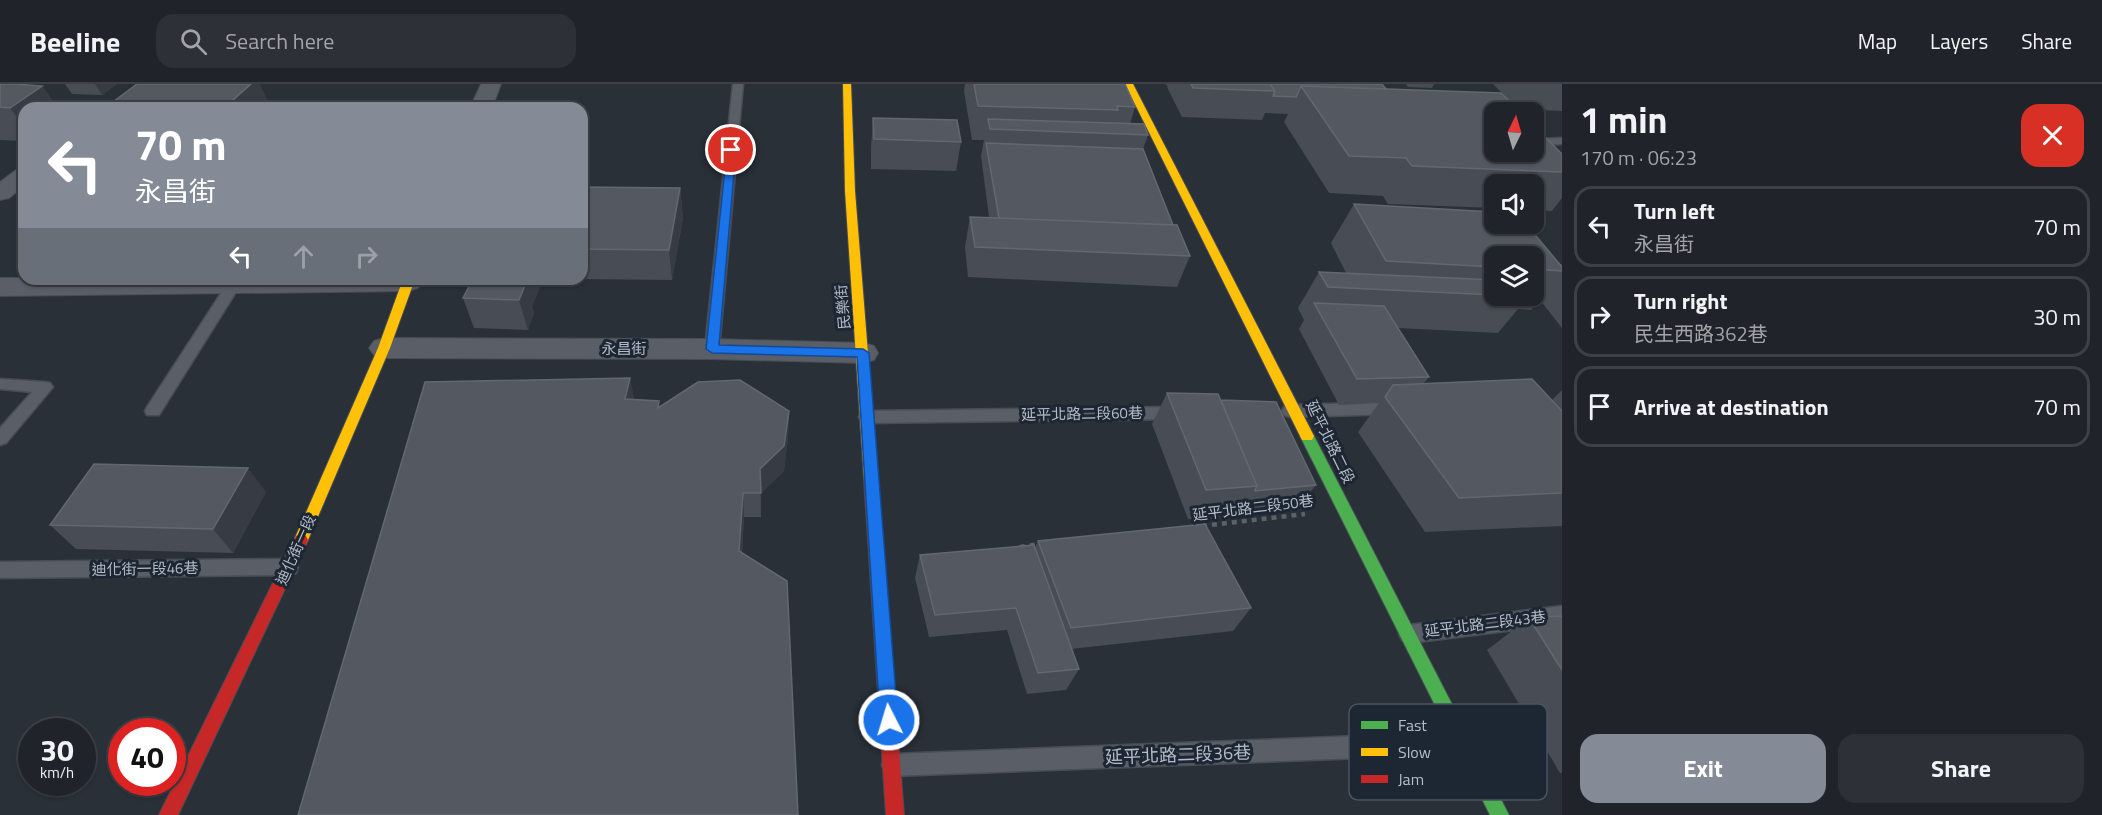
<!DOCTYPE html>
<meta charset="utf-8">
<style>
body{margin:0;font-family:"Titillium Web","Noto Sans TC",sans-serif;background:#2d3036;color:#f1f3f6;height:100vh;display:flex;flex-direction:column;font-size:22px;white-space:nowrap}
*{box-sizing:border-box;margin:0}
p{font-size:20px;color:#a2a4a8}
.icon{flex:none;width:33px;height:33px;fill:none;stroke:currentColor;stroke-width:2;stroke-linecap:round;stroke-linejoin:round}
.map{position:relative;flex:1;overflow:hidden}
.details{display:flex;flex-direction:column;background:#20242a;width:540px}
.details>*{flex:none}
.top-card{position:absolute;left:18px;top:18px;width:570px;height:183px;border-radius:18px;box-shadow:0 2px 4px #0004,0 0 0 2px #3d4147;background:#848b96;color:#fff;overflow:hidden}
.needle{width:39px;rotate:5deg}
.controls{position:absolute;left:1484px;top:18px;display:grid;gap:12px}
.controls a{display:grid;place-items:center;width:60px;height:60px;border-radius:12px;background:#20242a;box-shadow:0 2px 4px #0004,0 0 0 2px #3d4147;font-size:30px}
.speed{position:absolute;left:18px;top:634px;display:flex;gap:12px;font-size:30px;font-weight:700;text-align:center}
.speed>*{display:grid;place-content:center;width:78px;height:78px;border-radius:50%;background:#20242a;box-shadow:0 2px 4px #0004,0 0 0 2px #3d4147;line-height:1}
.speed small{font-size:15px;font-weight:400}
.speed .limit{border:9px solid #d22;background:#fff;color:#111}
.pin{position:absolute;display:grid;place-items:center;width:51px;height:51px;color:#fff;margin:-26px;border:3px solid #fff;border-radius:50%;box-shadow:0 2px 6px #0007}
.me{position:absolute;width:66px;margin:-33px;rotate:355deg;stroke-linejoin:round;filter:drop-shadow(0 0 4px #0008)}
.turn{display:flex;align-items:center;gap:21px;height:126px;padding:0 18px;font-size:27px}
.turn .icon{width:78px;height:78px;stroke-width:2.5}
.turn b{display:block;font-size:42px;line-height:51px}
.lanes{display:flex;align-items:center;height:57px;padding:0 18px;background:#0003;justify-content:center;gap:30px;direction:ltr}
.lanes .off{opacity:.35}
.round{display:grid;place-items:center;flex:none;width:63px;height:63px;border-radius:18px;background:#2d3036}
.overview{display:flex;align-items:center;justify-content:space-between;height:102px;padding:0 18px}
h1{font-size:36px;font-weight:700;line-height:45px}
.cta{display:flex;gap:12px;margin-top:auto;padding:12px 18px}
.cta a{flex:1;height:69px;border-radius:18px;background:#848b96;color:#fff;font-size:24px;font-weight:700;line-height:69px;text-align:center}
.cta a+a{background:#2d3036;color:#f1f3f6}
ul{padding:0;list-style:none}
li{display:flex;align-items:center;gap:18px;height:81px;margin:0 12px 9px;padding:0 6px;border:3px solid #3d4147;border-radius:18px}
li div{flex:1}
li b{display:block;font-size:22px}
li em{font-style:normal}
header{display:flex;align-items:center;gap:36px;box-sizing:border-box;height:84px;padding:0 30px;background:#20242a;border-bottom:2px solid #3d4147}
header strong{font-size:28px}
nav{display:flex;gap:33px;margin-inline-start:auto;font-size:21px}
.search{width:420px;height:54px;background:#2d3036;display:flex;align-items:center;gap:15px;box-sizing:border-box;padding:0 21px;border-radius:18px;color:#a2a4a8;font-size:22px}
main{display:flex;flex:1;min-height:0}
.map>svg:first-child{display:block}
.lines{fill:none;stroke-linecap:round;stroke-linejoin:round}
.lane-casing{stroke:#484c55;stroke-width:3}
.street-casing{stroke:#484c55;stroke-width:2}
.fast-casing{stroke:#484c55;stroke-width:2}
.slow-casing{stroke:#484c55;stroke-width:2}
.jam-casing{stroke:#484c55;stroke-width:2}
.path{stroke:#5c6268;stroke-width:4.5;stroke-dasharray:5 5;stroke-linecap:butt}
.lane{fill:#5a5e66;fill-rule:evenodd}
.street{fill:#5a5e66;fill-rule:evenodd}
.fast{fill:#4caf50;fill-rule:evenodd}
.slow{fill:#ffc107;fill-rule:evenodd}
.jam{fill:#c62828;fill-rule:evenodd}
.wall{fill:#474c55;fill-rule:evenodd}
.shaded-wall{fill:#373c44}
.building{fill:#535861;stroke:#626872;stroke-width:1.5}
.route{fill:#1a73e8;stroke:#114b97;stroke-width:1.5}
.labels{text-anchor:middle;stroke-width:6;stroke-linejoin:round;paint-order:stroke}
.street-label{font-size:15px;fill:#b4bcc9;stroke:#1d2633}
.near-street-label{font-size:18px;fill:#b4bcc9;stroke:#1d2633}
.key{fill:#1d2633;stroke:#4a5360;stroke-width:1.5}
.key-label{font-size:16px;fill:#b4bcc9}
</style>
<header>
<strong>Beeline</strong>
<div class="search"><svg class="icon" aria-label="search" viewBox="0 0 24 24"><circle cx="10" cy="10" r="6"/><path d="M15 15l6 6"/></svg>Search here</div>
<nav><a>Map</a><a>Layers</a><a>Share</a></nav>
</header>
<main>
<div class="map">
<svg width="1562" height="731" viewBox="0 0 1562 731">
<rect width="100%" height="100%" fill="#2a3038"/>
<g class="lines">
<g class="lane-casing">
<path id="lane" d="M733 0H743L719 265 712 270 705 265Z
M1562 54V60L1543 61 1537 58 1543 55Z
M234 196 241 200 159 331H147L145 327 147 323 229 197Z
M0 295 45 298 50 299 53 303 6 359 0 361V344L32 308 0 305Z
M1396 318 1402 320 1404 324 1402 328 1396 330 1290 333 1284 331 1282 327 1284 323 1290 321Z
M1177 323 1183 325 1185 329 1183 333 1177 335 867 339 861 337 859 333 861 329 867 327Z
M289 475 296 477 298 483 296 489 289 491 0 494V478Z
M1562 522V540L1409 559 1402 556 1399 550 1402 544 1409 541Z
M1464 648 1472 652 1475 659 1472 666 1464 670 893 692 885 689 882 681 885 673 893 670Z"/>
</g>
<g class="street-casing">
<path id="street" d="M481 0H501L492 24H470Z
M24 84V102L9 114 0 116V98L16 86Z
M0 194 420 195 422 198 418 204 408 207 0 212Z
M384 254 712 255 863 259 874 262 878 269 874 276 863 279 712 275 384 274 374 271 369 264 374 257Z"/>
</g>
<g class="fast-casing">
<path id="fast" d="M1307 347 1314 352 1509 731H1490L1300 352Z"/>
</g>
<g class="slow-casing">
<path id="slow" d="M843 0H851L855 107 878 395 876 399H866L864 395 845 107Z
M1125 0H1133L1314 352 1312 356H1302L1300 352Z
M403 195H415L390 264 308 456 306 460 301 462 296 460 294 456 378 264Z"/>
</g>
<g class="jam-casing">
<path id="jam" d="M871 390 876 391 878 395 904 731H886L864 395 866 391Z
M301 450 306 452 308 456 178 731H159L296 452Z"/>
</g>
<path class="path" d="M1202 442 1305 430
M1020 463 1040 460"/>
<use href="#lane" class="lane"/>
<use href="#street" class="street"/>
<use href="#fast" class="fast"/>
<use href="#slow" class="slow"/>
<use href="#jam" class="jam"/>
</g>
<path class="wall" d="M0 0 42 2 58 24H24V57L0 56Z
M65 0H117L102 11 72 10Z
M965 0H1125L1135 23 1130 40 1148 51 1143 65 1173 141 1190 172 1177 203 968 193 965 163 970 133H989L981 72 984 56H972L964 7Z
M1165 0H1382L1386 5 1562 70V114L1552 127 1533 126V100H1494V124L1388 120 1383 112 1329 109 1284 38 1288 30 1265 29 1262 36 1182 33 1167 3 1168 2 1166 1Z
M1403 0H1434L1432 4 1408 3 1406 0Z
M1493 0H1562V27L1518 25Z
M873 34 961 58 956 87 871 85V63Z
M582 103 680 104 683 134 672 196 577 195H582Z
M1354 120 1494 128V140H1526L1560 181 1562 180V244L1540 216 1531 226 1518 225 1498 249 1398 244 1429 293 1423 300 1532 295 1552 316 1562 306V442L1425 448 1358 348 1379 319 1339 321 1299 245 1304 236 1298 224 1319 188 1346 189 1331 159ZM1494 172H1533V212H1494Z
M465 195H540L541 201 532 222 534 229 528 246 474 244 463 214 468 204Z
M1167 309 1221 316 1316 401 1297 425 1239 432 1238 430 1237 432 1188 435 1152 340Z
M634 316 660 323 789 327 788 352 784 387 761 409V433H744L742 469Z
M266 408 233 469 76 465 50 441Z
M1038 457 1251 524 1233 547 1071 565 1079 585 1066 606 1027 610 1007 546 929 553 915 494 920 471 1035 464Z
M1562 532V689H1560L1487 566 1529 534Z"/>
<path class="shaded-wall" d="M95 0H117L102 11Z
M251 0H260L271 24H224Z
M42 2 58 24H24V43L10 24Z
M680 104 683 134 672 196 669 166Z
M522 195H540L541 201 532 222 534 229 528 246 519 216V201Z
M630 294 635 319 625 315Z
M789 327 788 352 784 387 761 409V433L760 385Z
M248 384 266 408 233 469 213 445Z
M743 409 744 433 740 490 739 467Z"/>
<path class="building" d="M0 0H15L42 2 10 24 0 23Z
M137 0H251L224 24H105Z
M974 0H1125L1135 23 1117 22 1118 26 978 22Z
M1191 0H1270L1275 7 1193 4Z
M1270 0H1382L1386 5 1301 2 1296 13 1273 12 1275 7Z
M1301 2 1501 9 1521 28H1494V68H1533V41L1562 70V88L1412 82 1406 74 1349 72Z
M873 34 957 36 961 58 874 55Z
M988 35 1144 40 1148 51 990 45Z
M986 59 1143 65 1173 141 999 134Z
M582 103 680 104 669 166 582 165Z
M1354 120 1494 128V140H1526L1562 183V187L1533 185V172H1494V183L1386 177Z
M970 133 1177 141 1190 172 975 163Z
M1319 188 1494 196V211L1328 203Z
M473 195H522L519 201 526 199 519 216 463 214Z
M1497 212H1528L1529 213Z
M1314 219 1384 222 1429 293 1357 295Z
M630 294 625 315 659 317 658 324 698 298 740 296 789 327 784 362 760 385 761 409H743L739 467 787 497 798 731H298L425 298Z
M1532 295 1562 327V409L1459 414 1385 313 1393 301Z
M1167 309 1218 310 1257 402 1206 406Z
M1221 316 1276 318 1316 401 1255 407V406L1257 402Z
M94 380 248 384 213 445 50 441Z
M1205 440 1251 524 1071 544 1038 457Z
M1034 461 1079 585 1038 589 1016 524 935 531 920 471Z
M1562 532V586L1529 534Z"/>
<path class="route" d="M731 63 736 66 719 261 863 265 869 269 898 636 895 642 889 645 883 642 880 636 857 273 712 269 706 265 727 66Z"/>
<g class="labels">
<g class="street-label">
<text transform="translate(843 223) rotate(-95)" y="5">民樂街</text>
<text x="624" y="270">永昌街</text>
<text transform="translate(1082 330) rotate(-1)" y="5">延平北路二段60巷</text>
<text transform="translate(1330 358) rotate(64)" y="5">延平北路二段</text>
<text transform="translate(1253 424) rotate(-7)" y="5">延平北路二段50巷</text>
<text transform="translate(296 466) rotate(-66)" y="5">迪化街一段</text>
<text transform="translate(145 485) rotate(-1)" y="5">迪化街一段46巷</text>
<text transform="translate(1485 540) rotate(-7)" y="5">延平北路二段43巷</text>
</g>
<g class="near-street-label">
<text transform="translate(1178 671) rotate(-2)" y="6">延平北路二段36巷</text>
</g>
</g>
<rect x="1349" y="620" width="198" height="96" rx="9" class="key"/>
<rect x="1361" y="637" width="27" height="8" fill="#4caf50"/>
<rect x="1361" y="664" width="27" height="8" fill="#ffc107"/>
<rect x="1361" y="691" width="27" height="8" fill="#c62828"/>
<g class="key-label">
<text x="1398" y="647">Fast</text>
<text x="1398" y="674">Slow</text>
<text x="1398" y="701">Jam</text>
</g>
</svg>
<div class="controls">
<a><svg class="needle" viewBox="-14 -14 28 28"><path d="M0-13l5 13h-10z" fill="#e53935"/><path d="M0 13l5-13h-10z" fill="#a2a4a8"/></svg></a>
<a><svg class="icon" aria-label="sound" viewBox="0 0 24 24"><path d="M4 9h4l5-4v14l-5-4H4zM17 9q2 3 0 6"/></svg></a>
<a><svg class="icon" aria-label="layers" viewBox="0 0 24 24"><path d="M12 4l9 5-9 5-9-5zM3 14l9 5 9-5"/></svg></a>
</div>
<div class="speed"><div>30<small>km/h</small></div><div class="limit">40</div></div>
<div class="pin" style="left:731px;top:66px;background:#d93025"><svg class="icon" aria-label="arrive" viewBox="0 0 24 24"><path d="M6 21V4h12l-3 4 3 4H6"/></svg></div>
<svg class="me" style="left:889px;top:636px" viewBox="-20 -20 40 40"><circle r="17" fill="#1a73e8" stroke="#fff" stroke-width="3"/><path d="M0-11L8 9 0 5-8 9z" fill="#fff"/></svg>
<div class="top-card">
<div class="turn"><svg class="icon" aria-label="left" viewBox="0 0 24 24"><path d="M17 20v-9H6M10 6l-5 5 5 5"/></svg><div><b>70 m</b>永昌街</div></div>
<div class="lanes"><svg class="icon" aria-label="left" viewBox="0 0 24 24"><path d="M17 20v-9H6M10 6l-5 5 5 5"/></svg><svg class="icon off" aria-label="ahead" viewBox="0 0 24 24"><path d="M12 20V5M6 11l6-6 6 6"/></svg><svg class="icon off" aria-label="right" viewBox="0 0 24 24"><path d="M7 20v-9h11M14 6l5 5-5 5"/></svg></div>
</div>
</div>
<section class="details">
<div class="overview"><div><h1>1 min</h1><p>170 m · 06:23</p></div><a class="round" style="background:#d93025;color:#fff"><svg class="icon" aria-label="close" viewBox="0 0 24 24"><path d="M6 6l12 12M18 6L6 18"/></svg></a></div>
<ul>
<li><svg class="icon" aria-label="left" viewBox="0 0 24 24"><path d="M17 20v-9H6M10 6l-5 5 5 5"/></svg><div><b>Turn left</b><p>永昌街</p></div><em>70 m</em></li>
<li><svg class="icon" aria-label="right" viewBox="0 0 24 24"><path d="M7 20v-9h11M14 6l5 5-5 5"/></svg><div><b>Turn right</b><p>民生西路362巷</p></div><em>30 m</em></li>
<li><svg class="icon" aria-label="arrive" viewBox="0 0 24 24"><path d="M6 21V4h12l-3 4 3 4H6"/></svg><div><b>Arrive at destination</b></div><em>70 m</em></li>
</ul>
<div class="cta"><a>Exit</a><a>Share</a></div>
</section>
</main>
